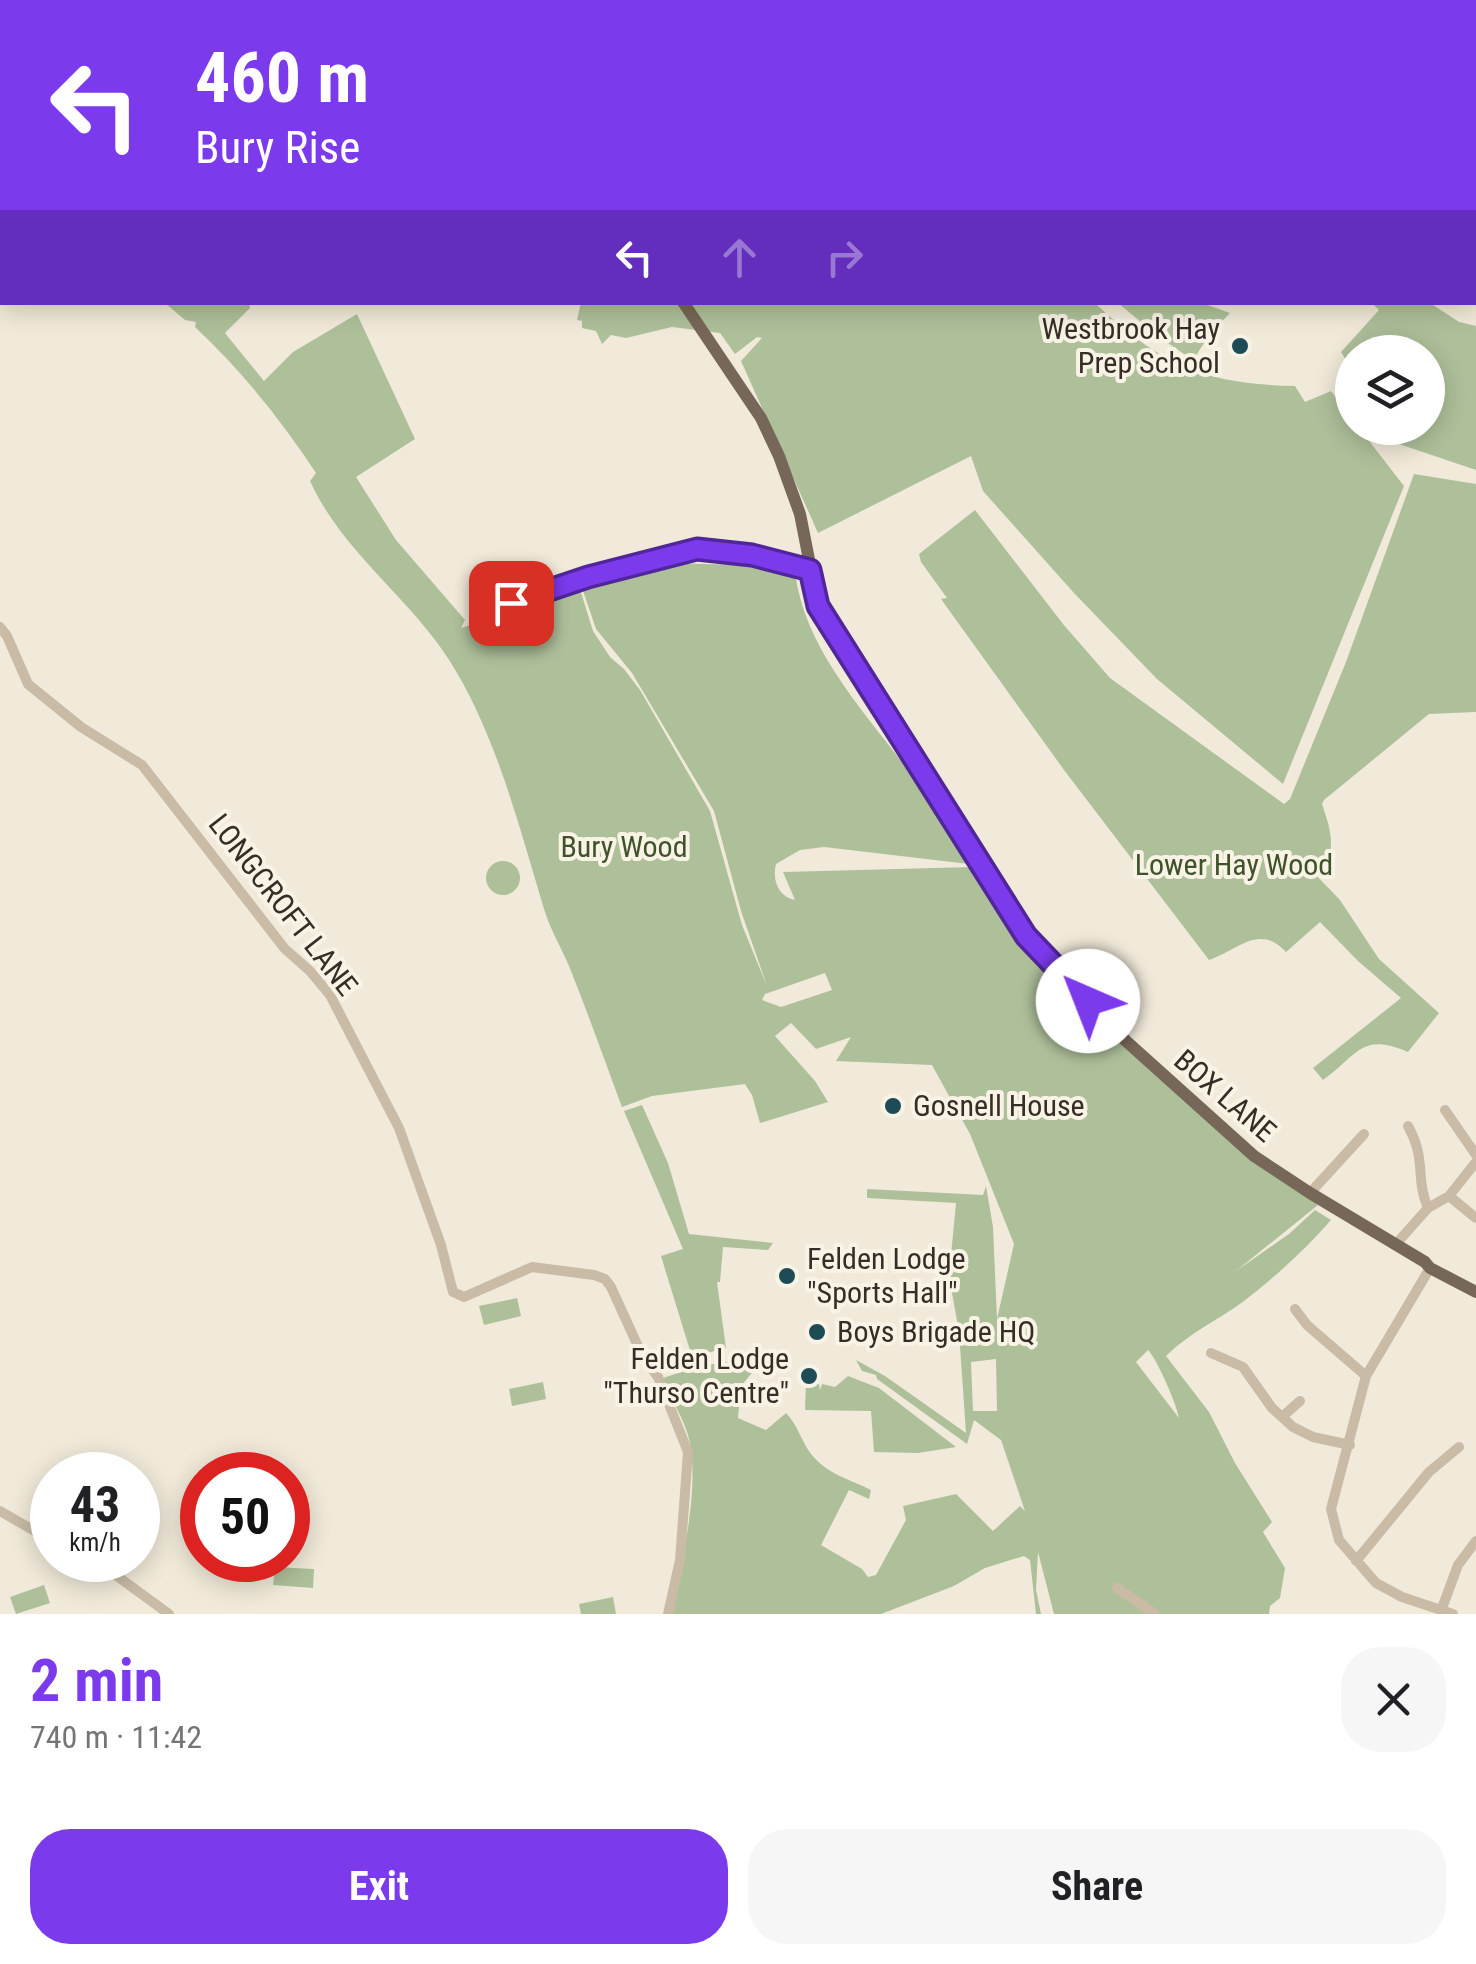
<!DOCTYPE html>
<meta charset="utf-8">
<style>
body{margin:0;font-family:"Roboto Condensed",sans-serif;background:#f6f6f6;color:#202124;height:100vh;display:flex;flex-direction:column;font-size:38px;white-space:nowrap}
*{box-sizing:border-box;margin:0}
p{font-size:32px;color:#757577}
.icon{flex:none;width:55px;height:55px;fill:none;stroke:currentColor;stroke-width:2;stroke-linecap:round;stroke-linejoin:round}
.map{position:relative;height:1614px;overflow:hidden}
.side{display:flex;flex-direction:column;background:#fff;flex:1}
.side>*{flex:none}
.guide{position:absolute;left:0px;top:0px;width:1478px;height:305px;box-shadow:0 5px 25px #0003;background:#7c3aed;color:#fff;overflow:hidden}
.fabs{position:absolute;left:1335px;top:335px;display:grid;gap:20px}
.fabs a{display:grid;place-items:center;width:110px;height:110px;border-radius:50%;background:#fff;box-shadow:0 5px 25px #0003;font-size:50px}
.speed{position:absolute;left:30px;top:1452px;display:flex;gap:20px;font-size:50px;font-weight:700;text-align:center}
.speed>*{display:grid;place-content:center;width:130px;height:130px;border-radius:50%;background:#fff;box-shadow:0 5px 25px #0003;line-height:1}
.speed small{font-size:25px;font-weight:400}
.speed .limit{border:15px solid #d22;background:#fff;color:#111}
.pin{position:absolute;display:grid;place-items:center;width:85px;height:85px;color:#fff;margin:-42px;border-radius:20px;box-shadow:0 5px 15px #0006}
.me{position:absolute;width:110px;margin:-55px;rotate:316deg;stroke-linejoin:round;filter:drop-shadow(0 0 8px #0008)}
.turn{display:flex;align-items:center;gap:35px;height:210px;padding:0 30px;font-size:45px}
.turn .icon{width:130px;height:130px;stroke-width:2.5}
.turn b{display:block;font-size:70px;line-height:85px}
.lanes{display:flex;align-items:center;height:95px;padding:0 30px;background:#0003;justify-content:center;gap:50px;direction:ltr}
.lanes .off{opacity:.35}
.round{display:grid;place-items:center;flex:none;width:105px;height:105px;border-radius:40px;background:#f6f6f6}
.summary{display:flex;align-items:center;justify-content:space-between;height:170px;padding:0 30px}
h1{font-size:60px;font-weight:700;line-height:75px;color:#7c3aed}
.cta{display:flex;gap:20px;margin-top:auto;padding:20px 30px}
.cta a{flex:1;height:115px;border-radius:40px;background:#7c3aed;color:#fff;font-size:40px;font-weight:700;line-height:115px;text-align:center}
.cta a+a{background:#f6f6f6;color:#202124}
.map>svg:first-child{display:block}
.green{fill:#aec09a;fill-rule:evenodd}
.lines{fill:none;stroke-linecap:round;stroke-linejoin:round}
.minor{stroke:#c9bba6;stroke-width:10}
.major{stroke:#776758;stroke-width:12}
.route-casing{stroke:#51269a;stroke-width:25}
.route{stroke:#7c3aed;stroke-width:18}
.poi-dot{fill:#1d4b56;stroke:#f9f3e6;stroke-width:4}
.labels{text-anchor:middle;stroke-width:8;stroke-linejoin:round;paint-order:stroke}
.poi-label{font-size:30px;fill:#352e27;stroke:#f9f3e6;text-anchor:start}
.park-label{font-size:30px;fill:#3f532b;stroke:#f9f3e6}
.street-label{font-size:30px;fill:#352e27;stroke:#f9f3e6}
</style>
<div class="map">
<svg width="1476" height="1614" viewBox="0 0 1476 1614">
<rect width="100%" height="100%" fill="#f1eada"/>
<path class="green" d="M482 0H745L750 2H483Z
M794 0H1476V74L1475 2Z
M581 302 1095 303C1161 365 1204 384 1295 386L1305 402 1331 391 1352 419V428H1359L1404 486 1283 784 1157 679 1074 593 983 491 971 456 818 533 741 361 762 338 757 337 735 354 720 333 672 327 626 338 611 335 602 344 596 331 582 328V321L577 320Z
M165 303H249L250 308 225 333 264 381 293 352 357 314 415 439 356 477 396 540 465 620 461 628 515 611H524L526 614 538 599 579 586 593 631 610 657 624 669 640 690 710 811 742 925 767 986 741 911 714 811 632 673 596 629 581 585 667 563 780 566 787 567V572H795C805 654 872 719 919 785 937 810 952 838 969 864L824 847 800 850 776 864C772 879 778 897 795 900L783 872 972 867 1016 932 1087 1014 1247 1156 1318 1205 1236 1271 1289 1234 1315 1210 1331 1220C1304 1251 1276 1276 1244 1301 1218 1320 1189 1333 1166 1356L1209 1412 1235 1463 1272 1522 1263 1532 1285 1568 1280 1598 1270 1606 1269 1614H1054L1038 1552 1036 1590 1041 1614H1036L1030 1560 1024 1556 985 1568 954 1586 881 1614H670C682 1565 699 1493 690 1443 686 1421 670 1399 663 1378 694 1368 727 1358 761 1362L741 1386 738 1418 766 1430 786 1413C798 1425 801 1441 811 1454 827 1474 849 1479 871 1490L869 1499 849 1490 821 1545 862 1569 868 1577 876 1575 906 1520 903 1506 956 1494 993 1531 1020 1506 1025 1511 1001 1440 974 1420 967 1444 877 1379 876 1375 862 1371 856 1360 885 1376 966 1433 959 1332 949 1276 956 1203 867 1198V1189L983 1195 986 1186 993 1227 997 1319 1014 1244 970 1134 932 1065 836 1061 851 1037 816 1049 791 1023 775 1036 815 1081 828 1102 760 1123 752 1095 745 1084 652 1096 622 1107C605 1062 589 1016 571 971 563 950 550 930 544 909 520 830 499 745 457 673 417 602 344 556 310 481L316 473C282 421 241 370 195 327L196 322 185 320ZM825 973 832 990 781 1007 762 1000 765 994ZM1148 1350C1157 1359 1177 1405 1179 1418L1136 1362ZM996 1359 997 1411H973L971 1362Z
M1118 303H1202L1230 313 1210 334 1193 360 1159 337Z
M1372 303H1430L1459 322 1476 326V470L1396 443 1386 428H1428V352H1352V370L1341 352 1379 310Z
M1414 474 1476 484V712L1429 714 1324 800 1322 804C1329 825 1334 839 1329 860L1313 872 1340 900 1379 959 1439 1013 1408 1052C1361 1032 1359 1054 1323 1080L1313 1068 1401 998 1358 961 1320 922 1286 952C1259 923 1238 950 1209 960L1064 770 941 599 947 598 921 562 919 554 975 510 1063 624 1110 678 1284 804 1290 799 1346 662Z
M486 878a17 17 0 1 1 34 0a17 17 0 1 1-34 0Z
M642 1105 668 1163 689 1234 773 1243 768 1250 723 1247 720 1282H717L726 1348 692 1357 661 1256 683 1249 624 1111Z
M517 1298 521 1316 484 1325 479 1306Z
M848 1376 879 1388 956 1447 918 1453 874 1452 871 1411 805 1410 806 1383 819 1384 820 1390 822 1384 835 1387Z
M543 1382 546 1399 512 1406 509 1389Z
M275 1567 314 1569 313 1588 273 1585Z
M44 1585 50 1603 16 1614 10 1597Z
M613 1597 616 1614H581L579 1604Z"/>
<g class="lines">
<path class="minor" d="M511 603 588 577 697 549 752 555 810 570
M0 627 7 636 28 684 81 727 142 765 285 949 310 971 330 995 399 1128 441 1245 453 1292 464 1297 532 1267 594 1275 605 1279 611 1287 642 1355 658 1377 688 1452 680 1560 668 1614
M1445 1110 1476 1155
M1408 1126C1427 1160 1415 1179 1428 1208
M1310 1193 1364 1134
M1449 1196 1476 1218
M1396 1244 1428 1208 1449 1196 1476 1162
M1430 1268 1366 1376 1331 1509 1339 1540 1376 1583 1402 1597 1453 1614
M1295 1309 1307 1325 1366 1376
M1211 1353 1243 1367 1272 1408 1293 1427 1313 1437 1350 1445
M1282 1417 1300 1401
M0 1511 52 1541
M95 1560 169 1614
M1356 1561 1429 1472 1459 1447
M1117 1588 1155 1614
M1441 1611 1458 1565 1476 1541"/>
<path class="major" d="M526 0 527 2
M683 302 761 418 779 456 800 514 818 605 1025 935 1126 1041 1254 1156 1310 1193 1425 1262 1430 1268 1476 1292"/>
</g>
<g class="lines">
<g class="route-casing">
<path id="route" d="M511 603 588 577 697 549 752 555 810 570 818 606 1026 936 1088 1001"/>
</g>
<use href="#route" class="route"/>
</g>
<g class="poi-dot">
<circle cx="1240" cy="346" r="10"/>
<circle cx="893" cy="1106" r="10"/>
<circle cx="787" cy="1276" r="10"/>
<circle cx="817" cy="1332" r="10"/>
<circle cx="809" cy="1376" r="10"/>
</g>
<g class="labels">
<g class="poi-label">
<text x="1220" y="339" text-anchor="end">Westbrook Hay<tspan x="1220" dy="34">Prep School</tspan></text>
<text x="913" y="1116">Gosnell House</text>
<text x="807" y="1269">Felden Lodge<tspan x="807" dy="34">"Sports Hall"</tspan></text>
<text x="837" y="1342">Boys Brigade HQ</text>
<text x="789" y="1369" text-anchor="end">Felden Lodge<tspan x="789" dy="34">"Thurso Centre"</tspan></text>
</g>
<g class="park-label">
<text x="624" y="857">Bury Wood</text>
<text x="1234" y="875">Lower Hay Wood</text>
</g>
<g class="street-label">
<text transform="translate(283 905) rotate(52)" y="10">LONGCROFT LANE</text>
<text transform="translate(1225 1096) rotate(41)" y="10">BOX LANE</text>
</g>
</g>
</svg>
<div class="fabs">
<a><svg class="icon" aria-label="layers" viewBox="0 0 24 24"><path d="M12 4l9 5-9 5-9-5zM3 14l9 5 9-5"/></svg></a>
</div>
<div class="speed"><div>43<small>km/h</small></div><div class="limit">50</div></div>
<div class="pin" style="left:511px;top:603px;background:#d93025"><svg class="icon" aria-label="arrive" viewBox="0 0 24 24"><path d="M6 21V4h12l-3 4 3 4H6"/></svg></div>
<svg class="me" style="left:1088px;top:1001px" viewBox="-20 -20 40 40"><circle r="19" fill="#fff"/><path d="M0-13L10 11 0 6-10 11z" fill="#7c3aed"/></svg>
<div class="guide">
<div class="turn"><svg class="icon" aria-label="left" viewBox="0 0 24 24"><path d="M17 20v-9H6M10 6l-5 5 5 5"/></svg><div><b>460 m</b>Bury Rise</div></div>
<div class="lanes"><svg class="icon" aria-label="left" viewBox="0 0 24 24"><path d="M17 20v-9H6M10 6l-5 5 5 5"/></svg><svg class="icon off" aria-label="ahead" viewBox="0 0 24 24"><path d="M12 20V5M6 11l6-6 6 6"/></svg><svg class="icon off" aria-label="right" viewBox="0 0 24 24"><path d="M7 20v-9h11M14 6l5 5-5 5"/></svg></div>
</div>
</div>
<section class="side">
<div class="summary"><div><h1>2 min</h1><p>740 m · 11:42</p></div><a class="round"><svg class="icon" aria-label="close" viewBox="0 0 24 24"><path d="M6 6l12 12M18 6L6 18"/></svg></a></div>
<div class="cta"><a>Exit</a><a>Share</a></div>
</section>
